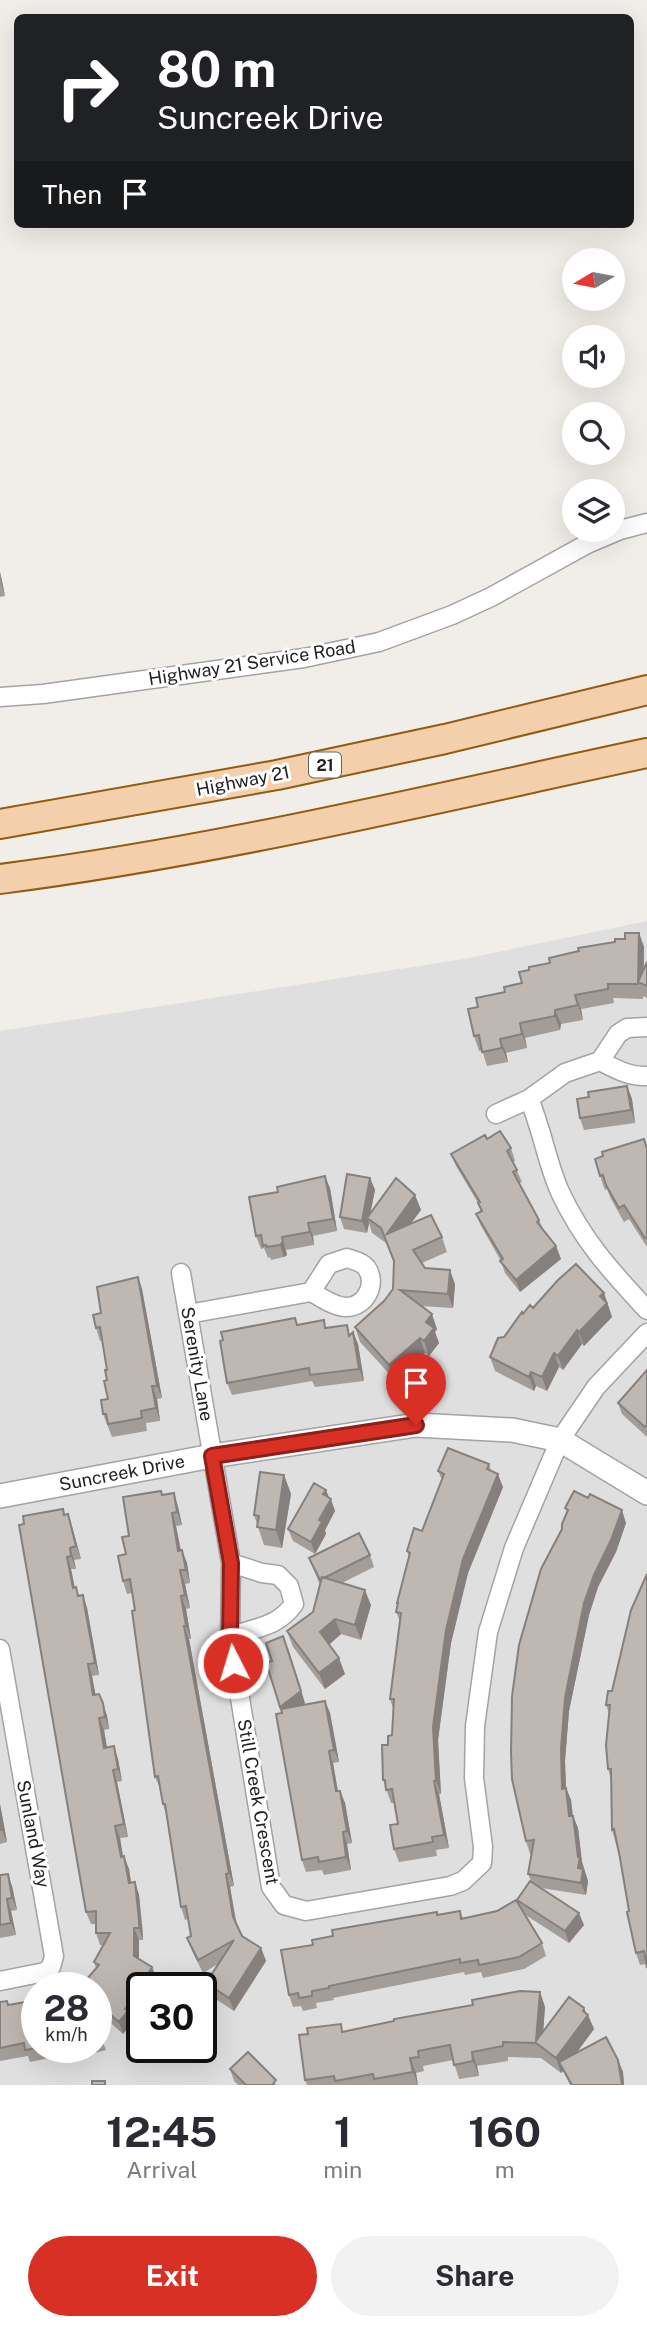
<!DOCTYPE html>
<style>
body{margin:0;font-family:"Public Sans",sans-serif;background:#f2f2f3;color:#2b2b33;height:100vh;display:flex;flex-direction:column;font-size:26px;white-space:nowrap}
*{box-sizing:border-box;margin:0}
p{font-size:23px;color:#7c7c81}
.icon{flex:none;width:38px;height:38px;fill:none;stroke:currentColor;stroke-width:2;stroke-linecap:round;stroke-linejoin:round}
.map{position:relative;height:2085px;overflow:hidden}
.side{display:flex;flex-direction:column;background:#fff;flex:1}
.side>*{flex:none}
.top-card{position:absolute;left:14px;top:14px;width:620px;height:214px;border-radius:10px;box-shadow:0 7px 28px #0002;background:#202124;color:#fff;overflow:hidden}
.needle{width:46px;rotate:260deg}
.tools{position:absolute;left:562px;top:248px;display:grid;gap:14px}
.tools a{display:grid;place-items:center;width:63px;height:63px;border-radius:50%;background:#fff;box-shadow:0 7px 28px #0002;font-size:35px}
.speed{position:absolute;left:21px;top:1972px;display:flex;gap:14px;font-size:35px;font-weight:700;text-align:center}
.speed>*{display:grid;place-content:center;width:91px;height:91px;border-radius:50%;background:#fff;box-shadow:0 7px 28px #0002;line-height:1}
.speed small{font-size:18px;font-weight:400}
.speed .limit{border:4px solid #111;border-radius:10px;background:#fff;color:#111}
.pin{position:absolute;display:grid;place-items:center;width:60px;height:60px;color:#fff;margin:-72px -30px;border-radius:50% 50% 50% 0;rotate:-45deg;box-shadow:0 0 7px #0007}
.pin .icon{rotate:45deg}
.me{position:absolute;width:77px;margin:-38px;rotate:355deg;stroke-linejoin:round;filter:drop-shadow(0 0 5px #0008)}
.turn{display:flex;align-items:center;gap:24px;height:147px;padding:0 28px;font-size:32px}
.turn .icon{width:91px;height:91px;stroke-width:2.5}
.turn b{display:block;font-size:49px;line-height:60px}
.then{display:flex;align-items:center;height:66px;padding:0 28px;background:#0003;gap:14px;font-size:26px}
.eta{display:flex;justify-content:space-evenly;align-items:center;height:119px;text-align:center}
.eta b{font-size:42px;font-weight:700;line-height:49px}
.cta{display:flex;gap:14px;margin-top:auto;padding:14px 28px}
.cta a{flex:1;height:80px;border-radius:42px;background:#d93025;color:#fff;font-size:28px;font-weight:700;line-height:80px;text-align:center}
.cta a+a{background:#f2f2f3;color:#2b2b33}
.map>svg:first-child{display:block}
.residential{fill:#e0dfdf;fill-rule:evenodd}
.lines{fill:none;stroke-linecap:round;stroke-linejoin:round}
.minor-casing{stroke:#a3a3a3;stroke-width:21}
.tertiary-casing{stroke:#a3a3a3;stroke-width:26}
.primary-casing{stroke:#915c0e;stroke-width:32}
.minor{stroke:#fff;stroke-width:18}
.tertiary{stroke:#fff;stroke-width:23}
.primary{stroke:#f4cfab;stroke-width:28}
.wall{fill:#a39d99}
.shaded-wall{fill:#85807d}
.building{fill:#beb7b2;stroke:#85807d;stroke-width:2}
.route-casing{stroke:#8d1f18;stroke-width:18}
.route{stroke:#d93025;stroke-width:12}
.labels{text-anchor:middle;stroke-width:6;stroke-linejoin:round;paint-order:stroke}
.shield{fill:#fff;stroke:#646464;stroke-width:2}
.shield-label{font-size:16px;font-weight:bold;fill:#222}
.street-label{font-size:18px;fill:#222;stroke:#fff}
</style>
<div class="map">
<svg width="647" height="2085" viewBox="0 0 647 2085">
<rect width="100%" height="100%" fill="#f1eee9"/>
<path class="residential" d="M647 921V2085H0V1031L464 959ZM37 1988H96V2048H37ZM142 1988H201V2048H142Z"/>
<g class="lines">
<g class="minor-casing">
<path id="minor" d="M0 697 43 694 304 658 379 642 452 615 491 597 587 544 620 530 647 523
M647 1027 627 1028 618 1034 600 1061 565 1073 529 1099C542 1129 547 1163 560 1192 583 1241 611 1271 647 1310
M600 1061C616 1069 629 1077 647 1076
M496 1114 529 1099
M181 1273 231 1563 230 1637 271 1887 284 1905 306 1911 450 1886 463 1881 482 1863 483 1847 474 1778 475 1726 488 1632 514 1548 560 1440 596 1387 647 1333
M188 1314 311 1292C321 1297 334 1307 346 1307 366 1307 378 1283 366 1267 362 1262 353 1260 347 1258L329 1264 311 1292
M230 1637C255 1627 277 1628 294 1604L289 1586 278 1575 262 1573 231 1563
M0 1649 54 1956 51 1967 45 1972 0 1981"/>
</g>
<g class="tertiary-casing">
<path id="tertiary" d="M0 1496 212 1456 416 1425 512 1430 560 1440 647 1493"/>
</g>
<g class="primary-casing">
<path id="primary" d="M0 824 277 775 445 739 647 690
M0 879C218 851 432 799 647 753"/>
</g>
<use href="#minor" class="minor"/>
<use href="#tertiary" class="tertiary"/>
<use href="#primary" class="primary"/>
</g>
<path class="wall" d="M0 572 5 596 0 597Z
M639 933 644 947V969L647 962V998L643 996V999L613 998 614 1003 581 1009 583 1020 561 1024 560 1030 525 1038 527 1048 506 1053 508 1062 487 1066 482 1050 479 1051 474 1036 478 1007 522 983 529 970 579 951 615 942Z
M627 1086 632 1099 635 1123 584 1130 580 1118Z
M487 1139 511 1148 515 1161 513 1162 522 1182 519 1183 539 1220 543 1229 556 1246 561 1259 520 1292 505 1273 501 1261 481 1226 476 1214 481 1212 478 1203 456 1166 451 1154Z
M647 1147V1247L629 1219 624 1222 611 1199 607 1189 605 1190 600 1176Z
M370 1178 375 1190 370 1213 415 1195 421 1210 410 1224 442 1237 447 1252 422 1263 425 1268 455 1284 453 1308 421 1306 437 1329 435 1332 439 1343 429 1356 425 1353 394 1379 360 1342 355 1327 384 1301 393 1289 394 1263 386 1243 372 1233 369 1223 367 1233 344 1229 340 1217Z
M330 1188 337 1231 313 1236 314 1245 286 1250 287 1255 284 1257 271 1260 270 1257 268 1258 264 1248 261 1249 256 1236Z
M138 1277 142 1289 162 1398 157 1399 160 1421 146 1423 147 1431 112 1437 103 1414 108 1399 107 1370 102 1340 100 1341 96 1328 101 1313Z
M604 1293 612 1317 584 1346 582 1344 563 1370 559 1367 547 1391 536 1386 534 1391 495 1371 490 1357 504 1337 523 1314 533 1308Z
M295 1318 298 1325 326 1328 350 1334 353 1332 358 1344 364 1381 315 1387 312 1381 232 1395 227 1383Z
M647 1370V1437L622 1414 618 1403Z
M489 1464 491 1471 503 1487 468 1573 451 1643 438 1740 441 1794H439L449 1848 436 1850 437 1856 399 1862 394 1849 398 1824 394 1803H391L383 1780 388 1745 392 1735 393 1708 390 1699 400 1621 396 1612 398 1606 397 1603 409 1557 407 1551 422 1531 437 1493 442 1480 438 1471Z
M284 1475 291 1494 282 1548 264 1545 254 1515Z
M326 1490 335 1511 325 1530 326 1534 315 1554 293 1541 288 1529Z
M174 1493 178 1507 182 1525 176 1526 181 1550 187 1563 190 1583 185 1584 190 1608 186 1609 191 1639H189L234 1886 230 1887 237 1925 242 1936 261 1948 266 1961 234 2011 211 1996 206 1983 218 1964 203 1973 192 1951 187 1938 191 1936 188 1919 185 1920 181 1907 166 1814 163 1804 161 1790 155 1777 132 1593 127 1594 123 1581 129 1536 163 1495Z
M565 1508 626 1523 616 1552 598 1587 589 1615 569 1711 565 1761 566 1788 571 1800 573 1816 578 1828 582 1862 588 1881 586 1895 541 1888 584 1925 569 1943 524 1914 542 1943 546 1956 524 1969 483 1978 481 1972 465 1975 464 1972 333 1998 334 2000 316 2003 317 2008 303 2011 301 2006 293 2007 289 1995 313 1945 438 1915 460 1911 463 1918 520 1907 517 1900 531 1881 528 1874 531 1854H530L526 1841 562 1529 567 1512Z
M65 1515 72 1527 81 1559 74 1560 76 1569H71L75 1588 76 1587 79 1596 83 1595 87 1608 99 1675 92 1676 95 1694H99L107 1716 109 1729 104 1730 107 1748 118 1759 122 1781 117 1782 128 1837 120 1838 123 1857 129 1869 131 1883 135 1882 139 1895 143 1932V1940H139V1959L157 1979 142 1988V2006L131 2019 132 2023 123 2034 96 2010V1988H80V1987L96 1968 94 1962 103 1945H100L96 1933V1924H91L86 1912 24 1524Z
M370 1555 374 1567 342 1583 371 1605 361 1640 341 1634 329 1645 345 1674 325 1689 293 1647 287 1631 313 1612 320 1585 309 1558Z
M266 1662 305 1703 304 1705 325 1701 330 1713 339 1762 333 1763 338 1791H340L345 1803 352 1843 347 1844 351 1870 324 1875 322 1870 306 1872 302 1860 282 1713Z
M608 1691 646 1964 640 1965 636 1953 620 1858 612 1830 611 1779 608 1769 609 1713 606 1705Z
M0 1804 7 1842 0 1844Z
M0 1875 12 1886 17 1910 11 1911 16 1935 0 1938Z
M540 1992 545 2007 543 2032 584 2008 594 2029 576 2053 618 2060 623 2072 624 2085H570L563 2071 561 2073 541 2058 508 2057V2061L477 2066 479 2076 459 2079 453 2060 423 2066 424 2071 416 2073 418 2085H307L305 2080 344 2032Z
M7 2001 9 2005 37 2048H53L55 2057 30 2062 28 2056 0 2061V2002Z
M96 2024 106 2050 84 2056 80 2048H96Z
M230 2069 278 2085H238L234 2081Z"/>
<path class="shaded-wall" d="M0 572 1 576 5 596 1 583Z
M639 933 644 947 643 985 638 982Z
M575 995 581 1009 583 1020 578 1005Z
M555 1010 561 1024 560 1030 555 1016Z
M520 1023 525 1038 527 1048 522 1034Z
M500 1039 506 1053 508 1062 502 1048Z
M627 1086 632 1099 635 1123 631 1110Z
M325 1176 330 1188 337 1231 333 1219Z
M370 1178 375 1190 369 1220 367 1218 369 1223 367 1233 362 1221Z
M415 1195 421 1210 392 1249 387 1234Z
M308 1223 313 1236 314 1245 310 1232Z
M282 1237 287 1255 284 1257 280 1245Z
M556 1246 561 1259 520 1292 516 1280Z
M450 1270 455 1284 453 1308 448 1294Z
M138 1277 142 1289 162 1398 157 1386Z
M604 1293 612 1317 584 1346 579 1332 600 1296Z
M432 1314 437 1329 435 1332 439 1343 429 1356 424 1341 426 1322Z
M577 1330 582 1344 563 1370 558 1356Z
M353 1332 358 1344 364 1381 359 1369Z
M420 1338 425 1353 394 1379 389 1365Z
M554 1353 559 1367 547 1391 542 1377Z
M531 1372 536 1386 534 1391 529 1377Z
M152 1386 157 1399 160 1421 156 1408Z
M498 1474 503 1487 468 1573 451 1643 438 1740 441 1794 436 1781 433 1727 446 1630 463 1559Z
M284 1475 291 1494 282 1548 276 1530Z
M326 1490 330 1501 331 1499 335 1511 325 1530 326 1534 315 1554 311 1542 319 1520 323 1494Z
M174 1493 178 1507 182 1525 177 1512Z
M622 1510 626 1523 616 1552 598 1587 589 1615 569 1711 565 1761 566 1788 571 1800 574 1829 562 1789 561 1749 565 1698 584 1603 594 1575Z
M172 1513 176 1526 183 1564 178 1551Z
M68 1514 72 1527 81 1559 76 1546Z
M70 1548 74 1560 76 1569 71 1556Z
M182 1550 187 1563 190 1583 186 1570Z
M67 1557 71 1569 77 1600 73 1588Z
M180 1570 185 1584 190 1608 185 1595Z
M365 1590 371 1605 361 1640 355 1625Z
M83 1595 87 1608 99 1675 95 1663Z
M181 1596 186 1609 191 1639 186 1626Z
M335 1619 341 1634 325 1648 320 1632Z
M184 1626 189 1639 234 1886 229 1873Z
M288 1648 305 1703 285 1719 280 1707Z
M339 1658 345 1674 325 1689 319 1673Z
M88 1664 92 1676 98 1707 93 1695Z
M325 1701 330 1713 339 1762 334 1750Z
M103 1703 107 1716 109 1729 105 1717Z
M99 1718 104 1730 109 1760 104 1748Z
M114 1746 118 1759 122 1781 118 1769Z
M329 1751 333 1763 340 1804 336 1791Z
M113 1770 117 1782 128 1837 124 1824Z
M434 1781 439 1794 449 1848 444 1835Z
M340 1791 345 1803 352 1843 347 1831Z
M0 1804 7 1842 2 1830 0 1816Z
M573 1816 578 1828 582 1862 588 1881 586 1895 581 1883 578 1868V1857Z
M115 1826 120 1838 125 1869 121 1857Z
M343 1832 347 1844 351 1870 346 1857Z
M124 1856 129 1869 133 1895 129 1883Z
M8 1874 12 1886 17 1910 12 1898Z
M226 1874 230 1887 237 1930 233 1917Z
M135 1882 139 1895 143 1940 139 1928Z
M7 1899 11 1911 16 1935 11 1923Z
M579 1913 584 1925 569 1943 565 1931Z
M134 1928 139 1940V1969L134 1956Z
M261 1948 266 1961 234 2011 229 1998Z
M152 1967 157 1979 152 1988H142V2006L131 2019 132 2023 123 2034 119 2022 125 2009Z
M540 1992 545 2007 542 2048 536 2041Z
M584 2008 587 2016 588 2015 594 2029 564 2070 559 2062 563 2071 561 2073 556 2058Z
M472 2052 477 2066 479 2076 473 2061Z
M410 2058 416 2073 418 2085 413 2072Z
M618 2060 623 2072 624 2085H622Z"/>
<path class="building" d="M625 933H639L638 982 647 962V986L638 982V984H608V989L575 995 578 1005 555 1010V1016L520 1023 522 1034 500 1039 502 1048 482 1052 479 1035 474 1036 468 1009 478 1007 476 998 505 992 504 987 522 983 519 972 529 970V967L550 963 549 958 579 951 578 948 615 942V939H625Z
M627 1086 631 1110 580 1118 577 1099 589 1097 588 1092Z
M500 1131 511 1148 507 1151 517 1170 513 1172 539 1220 537 1222 556 1246 516 1280 500 1261 503 1259 476 1214 482 1211 478 1203 480 1202 451 1154 485 1135 487 1139Z
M644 1139 647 1149V1237L645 1238 624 1205 619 1208 606 1185 603 1175 600 1176 595 1159 603 1156 602 1152Z
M347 1174 370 1178 362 1221 340 1217Z
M325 1176 333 1219 308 1223 310 1232 282 1237 283 1242 280 1245 267 1247 266 1245 263 1246 261 1235 256 1236 249 1197 278 1192 277 1187Z
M396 1178 415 1195 387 1234 431 1215 442 1237 413 1250 425 1268 450 1270 448 1294 400 1290 432 1314 426 1322 434 1328 424 1341 420 1338 389 1365 355 1327 384 1301 393 1289 394 1261 381 1228 367 1218Z
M576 1264 604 1293 600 1296 607 1303 579 1332 577 1330 558 1356 554 1353 542 1377 531 1372 529 1377 490 1357 498 1338 504 1337 522 1312 523 1314 530 1305 533 1308 558 1280Z
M138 1277 157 1386H152L156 1408 141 1411 142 1418 108 1424 106 1414H103L101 1400 108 1399 104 1381 107 1380 105 1370H107L100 1327 96 1328 93 1315 101 1313 97 1287Z
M295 1318 297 1325 324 1320 325 1328 347 1325 349 1336 353 1332 359 1369 310 1375 309 1368 227 1383 220 1341 223 1340 221 1332Z
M647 1370V1425L645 1427 618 1403Z
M448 1448 489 1464 487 1469 498 1474 463 1559 446 1630 433 1727 436 1781H434L444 1835 432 1837 433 1842 394 1849 390 1825 398 1824 392 1789 386 1790 385 1780H383L382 1745H388V1736L392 1735 394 1699H390L401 1613 396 1612 398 1603H397L410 1553 407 1551 414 1528 422 1531 444 1474 438 1471Z
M260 1472 284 1475 276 1530 257 1527 259 1516 254 1515Z
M314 1483 326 1490 323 1494 331 1499 319 1520 322 1522 311 1542 288 1529Z
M161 1491 162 1495 174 1493 177 1512 172 1513 178 1551 182 1550 186 1570H180L185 1595 181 1596 186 1626H184L229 1873 226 1874 233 1917 242 1936 261 1948 229 1998 206 1983 234 1940 198 1960 187 1938 191 1936 186 1906 181 1907 165 1804H163L158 1776 155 1777 132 1611 135 1610 130 1579 123 1581 118 1556 126 1554 122 1537 129 1536 123 1497Z
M574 1491 588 1498 590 1494 622 1510 611 1540 594 1575 584 1603 565 1698 561 1749 562 1789 566 1788 569 1816H573L578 1857H580L578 1868 583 1869 581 1883 528 1874 534 1840 526 1841 512 1779 511 1753 512 1696 519 1645 541 1569 562 1529V1524L568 1510 565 1508Z
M63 1509 64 1515 68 1514 76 1546 70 1548 71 1556 67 1557 73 1588 76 1587 78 1596 83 1595 85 1609 95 1663 88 1664 93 1695 99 1694 103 1703 105 1717 99 1718 104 1748 114 1746 118 1769 113 1770 124 1824 115 1826 121 1857 124 1856 129 1883 135 1882 139 1920V1928H134V1956L152 1967 135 1998 125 2009 128 2011 119 2022 96 2002V1988H81L80 1987 99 1965 94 1962 110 1933H96V1911L86 1912 19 1525 24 1524 23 1516Z
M359 1533 370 1555 324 1578 322 1577 320 1580 309 1558Z
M647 1574V1968L644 1951 636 1953 627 1912 629 1911 620 1858 614 1829 612 1830 611 1769H608L606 1745 610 1705H606L608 1691H612L631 1610Z
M322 1577 365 1590 355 1625 335 1619 320 1632 339 1658 319 1673 287 1631 313 1612Z
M283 1636 301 1691 280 1707 266 1662 272 1661 266 1643Z
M325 1701 334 1750 329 1751 336 1791H340L347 1831 343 1832 346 1857 319 1862 318 1857 302 1860 276 1714 282 1713 281 1709Z
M0 1816 2 1830H0Z
M8 1874 12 1898 7 1899 11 1923 0 1925V1875Z
M530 1881 579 1913 565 1931 517 1900Z
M516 1900 542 1943 519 1957 479 1965 478 1960 460 1963V1959L329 1986V1988L312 1991V1996L299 1998 298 1993 289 1995 281 1950 313 1945 312 1940 333 1936 332 1930 437 1912V1915L460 1911 461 1919 497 1911Z
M520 1991 540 1992 536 2041 569 1997 584 2008 583 2011 588 2015 556 2058 536 2043 503 2042V2046L472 2052 473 2061 454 2065 450 2045 418 2051 419 2057 410 2058 413 2072 374 2079 373 2074 335 2081 334 2076 305 2080 299 2035 308 2034 307 2028 341 2024 342 2032 394 2021V2019L473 2005 472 2000Z
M37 2000V2048L25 2050 24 2043 0 2048V2002L7 2001 8 2005Z
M96 2024 101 2038 96 2039Z
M606 2037 618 2060 622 2085H572L559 2062Z
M248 2052 276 2080 273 2084 274 2085H246L230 2069Z
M92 2081H105V2085H92Z"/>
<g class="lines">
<g class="route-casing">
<path id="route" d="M233 1663 230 1637 231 1563 212 1456 416 1425"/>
</g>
<use href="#route" class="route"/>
</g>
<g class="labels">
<rect class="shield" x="309" y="752.5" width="32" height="25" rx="5"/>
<g class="shield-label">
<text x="325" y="771">21</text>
</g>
<g class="street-label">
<text transform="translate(252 663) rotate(-9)" y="6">Highway 21 Service Road</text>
<text transform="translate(243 781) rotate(-11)" y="6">Highway 21</text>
<text transform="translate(197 1364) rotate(80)" y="6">Serenity Lane</text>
<text transform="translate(122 1473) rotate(-11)" y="6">Suncreek Drive</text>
<text transform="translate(258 1802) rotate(80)" y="6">Still Creek Crescent</text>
<text transform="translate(33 1834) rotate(79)" y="6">Sunland Way</text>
</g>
</g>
</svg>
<div class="tools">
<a><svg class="needle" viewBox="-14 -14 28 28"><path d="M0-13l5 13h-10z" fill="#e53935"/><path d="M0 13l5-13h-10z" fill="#7c7c81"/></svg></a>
<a><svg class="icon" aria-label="sound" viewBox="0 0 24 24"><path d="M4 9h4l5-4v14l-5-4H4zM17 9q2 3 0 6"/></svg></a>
<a><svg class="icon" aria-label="search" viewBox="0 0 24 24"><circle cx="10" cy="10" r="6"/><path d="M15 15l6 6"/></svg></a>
<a><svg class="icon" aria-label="layers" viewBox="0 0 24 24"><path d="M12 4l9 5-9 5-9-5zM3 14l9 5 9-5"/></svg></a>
</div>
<div class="speed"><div>28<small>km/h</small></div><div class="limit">30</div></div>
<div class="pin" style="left:416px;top:1425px;background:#d93025"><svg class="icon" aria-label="arrive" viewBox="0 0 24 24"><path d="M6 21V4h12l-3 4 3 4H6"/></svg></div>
<svg class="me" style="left:233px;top:1663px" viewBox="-20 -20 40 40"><circle r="17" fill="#d93025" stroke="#fff" stroke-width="3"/><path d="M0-11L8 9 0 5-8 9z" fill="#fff"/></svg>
<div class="top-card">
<div class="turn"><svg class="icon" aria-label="right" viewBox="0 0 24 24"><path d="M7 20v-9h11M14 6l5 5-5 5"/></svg><div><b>80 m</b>Suncreek Drive</div></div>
<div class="then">Then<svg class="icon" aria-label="arrive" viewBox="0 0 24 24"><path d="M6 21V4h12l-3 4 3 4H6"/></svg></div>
</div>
</div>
<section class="side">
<div class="eta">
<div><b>12:45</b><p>Arrival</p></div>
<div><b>1</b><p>min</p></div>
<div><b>160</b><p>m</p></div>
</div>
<div class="cta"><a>Exit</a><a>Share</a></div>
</section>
